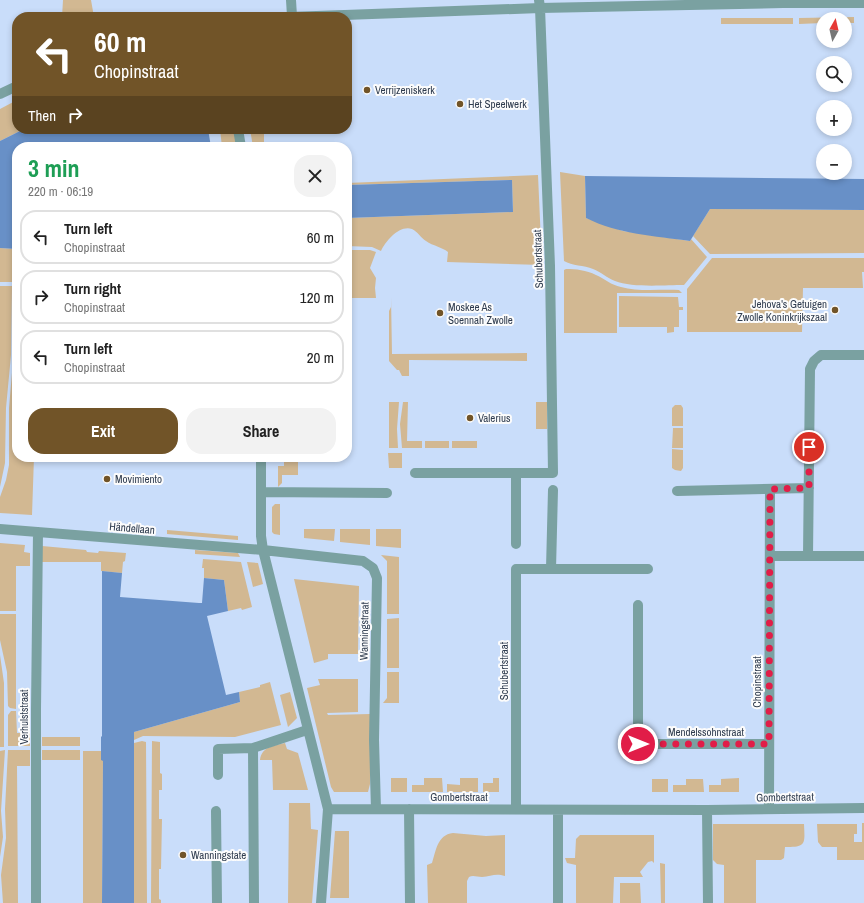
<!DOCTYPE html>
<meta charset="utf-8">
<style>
body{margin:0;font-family:"Archivo Narrow",sans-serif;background:#f2f2f2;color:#222;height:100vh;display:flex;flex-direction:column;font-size:15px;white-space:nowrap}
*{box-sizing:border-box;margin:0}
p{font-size:13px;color:#767676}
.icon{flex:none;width:22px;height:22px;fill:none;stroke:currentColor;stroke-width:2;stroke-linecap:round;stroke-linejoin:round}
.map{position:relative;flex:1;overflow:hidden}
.sheet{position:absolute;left:12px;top:142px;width:340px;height:320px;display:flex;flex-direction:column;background:#fff;border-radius:16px;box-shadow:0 2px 6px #0003}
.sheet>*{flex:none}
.guide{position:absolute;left:12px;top:12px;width:340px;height:122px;border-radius:16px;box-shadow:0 2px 6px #0003;background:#715428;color:#fff;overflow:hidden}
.needle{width:26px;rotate:8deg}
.controls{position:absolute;left:816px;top:12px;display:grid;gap:8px}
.controls a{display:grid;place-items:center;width:36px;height:36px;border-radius:50%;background:#fff;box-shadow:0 2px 6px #0003;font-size:20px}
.pin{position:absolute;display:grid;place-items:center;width:34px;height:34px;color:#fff;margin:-17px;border:2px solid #fff;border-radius:50%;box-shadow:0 1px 4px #0007}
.me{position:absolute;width:44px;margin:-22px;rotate:90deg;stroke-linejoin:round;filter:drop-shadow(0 0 3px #0008)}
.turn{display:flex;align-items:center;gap:14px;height:84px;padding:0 16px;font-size:18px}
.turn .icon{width:52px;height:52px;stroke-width:2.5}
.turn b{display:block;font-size:28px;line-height:34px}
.then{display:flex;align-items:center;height:38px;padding:0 16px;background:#0003;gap:8px;font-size:15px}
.round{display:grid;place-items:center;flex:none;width:42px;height:42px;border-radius:16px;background:#f2f2f2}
.summary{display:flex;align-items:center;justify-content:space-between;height:68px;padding:0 16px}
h1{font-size:24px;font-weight:700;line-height:30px;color:#1e9e55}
.primary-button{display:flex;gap:8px;margin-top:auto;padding:8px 16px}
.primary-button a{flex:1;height:46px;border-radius:16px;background:#715428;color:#fff;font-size:16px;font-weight:700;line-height:46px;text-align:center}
.primary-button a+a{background:#f2f2f2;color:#222}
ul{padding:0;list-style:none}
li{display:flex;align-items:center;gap:12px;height:54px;margin:0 8px 6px;padding:0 8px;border:2px solid #e0e0e0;border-radius:16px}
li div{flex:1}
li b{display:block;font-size:15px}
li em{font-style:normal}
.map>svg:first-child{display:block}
.green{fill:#d2b892}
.water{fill:#6890c7}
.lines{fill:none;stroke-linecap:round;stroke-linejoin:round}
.minor{stroke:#7aa1a1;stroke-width:10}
.route{stroke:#e11d48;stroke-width:7;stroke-dasharray:0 12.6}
.poi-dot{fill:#715428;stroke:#fcfcfc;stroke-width:1.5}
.labels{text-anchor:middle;stroke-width:4;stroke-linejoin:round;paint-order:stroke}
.poi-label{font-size:11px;fill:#2f3c4f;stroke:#fcfcfc;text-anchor:start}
.street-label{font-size:11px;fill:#2f3c4f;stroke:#fcfcfc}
</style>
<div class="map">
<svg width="864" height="903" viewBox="0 0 864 903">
<rect width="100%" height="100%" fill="#c9ddfa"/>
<path class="green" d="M63 0H91L94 17H62Z
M854 17V23H845V19H823V23L799 24V18Z
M721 18H793V24H721Z
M17 100V129H24L0 141V109Z
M220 129H235L237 147H222Z
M250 129H264V147H253Z
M560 172 585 176 586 218 623 231 690 241 691 239 707 257 684 285C665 285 632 288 615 281 607 278 601 272 593 269 584 265 572 266 564 261Z
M538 175 542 265 447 262 448 252C442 247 433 246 426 241 421 238 418 232 412 229 399 225 386 241 381 251L372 247 347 246V218L513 212 512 180 347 185V183Z
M710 209 864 210V253L710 254 693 236Z
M0 248 17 249V282H0Z
M347 250H370L376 252 370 268 376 278 375 288 376 298H347Z
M712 258H864V272H862L863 288H803L802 332H687V289Z
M566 269C576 269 586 270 596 275 605 279 611 285 621 287 638 292 661 289 679 290L682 293H617V333H564V270Z
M0 286H12L11 355 6 408 5 463 0 487Z
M15 286H17V457H34L32 515 0 513V497L6 480 9 465V408L13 361Z
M619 296 678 297 679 307H683V310H679V327H674V332L667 333V327H619Z
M391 297 392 354 527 353V361L409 360V376H402L399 370H397L389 361V311L391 307Z
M389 402H399L397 429 398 448H389Z
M403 402H408L407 441H422V448H402L400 424Z
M536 402H547V429H536Z
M675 405H681L683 408V426H672V408Z
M673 428H683V448H672Z
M425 441H449V448H425Z
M452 441H477V448H452Z
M672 449 683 450V468L681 471 675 470 672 468Z
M388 453H402V468H389Z
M284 461 298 462V475H282V483L278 487V466H284Z
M275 504H280V535L274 534 272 532V507Z
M304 529H335L334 541 304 538Z
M340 529H370V545L340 542Z
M376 529H401V548L376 546Z
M167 530 238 536V540L167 534Z
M0 543 25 545 24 552 30 553V566H16V611H0Z
M42 546 86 550 87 552 98 553 99 551 126 553 125 561 123 562 122 573 101 571V562H42Z
M195 550 238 553 240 557 195 554Z
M381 555 399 557V614H387V561Z
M203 559 241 562 252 607 242 610 241 608 228 611 224 580 204 578V568H202Z
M247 562 258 563 263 584 253 587Z
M294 579 359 586 358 654H328V659L314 663Z
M0 614H16V709L10 708 8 706 7 672 0 640Z
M399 618V668H387V619Z
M0 655 4 683V747H0Z
M387 672H399V703H383L387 698Z
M318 679H358V712L327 713 328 715 370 714V784L368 792H334L331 787 307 688 320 685Z
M270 682 281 725 235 737 143 736 134 740V732L240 702 239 692 260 687V685Z
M290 692 297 718 288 727 280 695Z
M11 711H16L17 733H30V746H8V715Z
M42 737H80V746H42Z
M142 741 146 742 147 903H134V743Z
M152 741 160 742V773L162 774V790H159V819H162L161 869H159V899L161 900V903H151Z
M285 743 287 749 298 753 308 790H273L272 760H260C262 746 274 746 285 743Z
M5 750 1 811 3 837 0 857V751Z
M8 750H30V766H17L18 903H3L1 875 6 838 5 809Z
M42 750H80V760H42Z
M83 751H101V760H103L102 903H83Z
M391 778H407V792H391Z
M424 778H442L443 792H412V785H424Z
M460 778H478V792H447V784L460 785Z
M493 778H499V792H483V783H493Z
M739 778V792H709V785H721V779Z
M652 779H668V792H652Z
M686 779H703L704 792H673V785H686Z
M289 803H310L311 829 318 830 312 903H288Z
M862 823H864V860H837V847H822L818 842 817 824H857V834H854V842H862Z
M713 824H804C805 845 806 847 785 847L784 858 781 860H756V903H724V865L717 864 713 860Z
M335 831H349V898H330Z
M453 833 486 836 505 835V876C496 873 491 876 482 877 477 877 473 875 469 877L467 881V903H428L427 865 432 863C436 851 437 835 453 833Z
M580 835H654V863L652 861 648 862 640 872 643 877H614L613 903H576V865L567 863 565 858H575L576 839Z
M660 863 665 864V903H661Z
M620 883H640L641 903H620Z"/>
<path class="water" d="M24 129H208L211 147H17V249L0 248V141Z
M585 176 864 179V210L710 209 690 241C655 236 618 234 586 218Z
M512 180 513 212 347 218V185Z
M102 571 122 573 120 597 199 603H202L204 578 224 580 228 611 207 616 226 695 239 692 240 702 134 732V903H102L103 761 101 760V737L102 736Z"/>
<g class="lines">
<path class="minor" d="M291 0 292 16
M289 17 540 8 783 3H864
M0 94 17 86
M238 129 241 147
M261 457V536L263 550 328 809 321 903
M415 473H553L550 266 540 8 539 0
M677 491 809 488
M261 492 387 493
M0 529 263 550 363 561 373 568 377 578 374 740 376 809
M516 544V473
M770 556H864
M808 556 810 369 814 361 821 355H864
M551 569 553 490
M638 605V744H769
M253 748 307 730
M218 775V749L253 748 254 903
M328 809 707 810 864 808
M409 809 410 903
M516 809V569H648
M769 809 770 489
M558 810V903
M707 810 708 903
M216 811 217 903
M36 903V709L38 532"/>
</g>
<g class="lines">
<path class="route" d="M638 744H769L770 489 809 488V447"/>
</g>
<g class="poi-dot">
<circle cx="367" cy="90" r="4"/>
<circle cx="460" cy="104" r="4"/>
<circle cx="835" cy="310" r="4"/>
<circle cx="440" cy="313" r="4"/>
<circle cx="470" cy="418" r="4"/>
<circle cx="107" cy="479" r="4"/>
<circle cx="183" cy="855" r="4"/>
</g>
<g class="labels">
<g class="poi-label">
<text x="375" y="94">Verrijzeniskerk</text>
<text x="468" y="108">Het Speelwerk</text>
<text x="827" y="308" text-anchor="end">Jehova's Getuigen<tspan x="827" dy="13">Zwolle Koninkrijkszaal</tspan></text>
<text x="448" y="311">Moskee As<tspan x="448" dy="13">Soennah Zwolle</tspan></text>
<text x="478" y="422">Valerius</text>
<text x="115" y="483">Movimiento</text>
<text x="191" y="859">Wanningstate</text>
</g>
<g class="street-label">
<text transform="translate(538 259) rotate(-92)" y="4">Schubertstraat</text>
<text transform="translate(132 528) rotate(5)" y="4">Händellaan</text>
<text transform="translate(364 631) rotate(-89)" y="4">Wanningstraat</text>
<text transform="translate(504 671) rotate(-90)" y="4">Schubertstraat</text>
<text transform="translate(757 682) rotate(-90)" y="4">Chopinstraat</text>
<text transform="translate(24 717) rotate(-90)" y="4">Verhulststraat</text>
<text x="706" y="736">Mendelssohnstraat</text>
<text x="459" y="801">Gombertstraat</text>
<text transform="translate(785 797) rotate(-1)" y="4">Gombertstraat</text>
</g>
</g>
</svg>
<div class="controls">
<a><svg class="needle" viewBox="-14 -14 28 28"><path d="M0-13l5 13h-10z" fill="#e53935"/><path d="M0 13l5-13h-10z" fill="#767676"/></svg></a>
<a><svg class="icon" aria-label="search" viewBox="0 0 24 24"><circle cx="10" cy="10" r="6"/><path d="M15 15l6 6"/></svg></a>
<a>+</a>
<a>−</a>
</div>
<div class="pin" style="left:809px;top:447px;background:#d93025"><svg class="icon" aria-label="arrive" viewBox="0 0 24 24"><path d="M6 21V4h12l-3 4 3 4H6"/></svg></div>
<svg class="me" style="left:638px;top:744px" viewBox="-20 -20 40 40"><circle r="17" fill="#e11d48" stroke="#fff" stroke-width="3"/><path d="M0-11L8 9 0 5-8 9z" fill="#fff"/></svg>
<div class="guide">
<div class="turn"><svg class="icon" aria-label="left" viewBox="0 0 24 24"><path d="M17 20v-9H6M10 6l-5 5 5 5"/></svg><div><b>60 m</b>Chopinstraat</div></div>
<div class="then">Then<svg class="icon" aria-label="right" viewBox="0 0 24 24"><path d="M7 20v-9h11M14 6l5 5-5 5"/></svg></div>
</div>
<section class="sheet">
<div class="summary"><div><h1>3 min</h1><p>220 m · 06:19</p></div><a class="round"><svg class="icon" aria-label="close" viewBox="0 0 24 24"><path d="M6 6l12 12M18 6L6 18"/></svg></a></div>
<ul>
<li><svg class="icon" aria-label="left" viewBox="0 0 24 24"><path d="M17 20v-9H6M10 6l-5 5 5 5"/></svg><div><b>Turn left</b><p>Chopinstraat</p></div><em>60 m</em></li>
<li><svg class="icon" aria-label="right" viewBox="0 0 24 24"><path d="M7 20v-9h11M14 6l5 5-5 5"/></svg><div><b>Turn right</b><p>Chopinstraat</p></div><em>120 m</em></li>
<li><svg class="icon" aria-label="left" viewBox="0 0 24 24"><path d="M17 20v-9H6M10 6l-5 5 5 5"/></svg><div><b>Turn left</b><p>Chopinstraat</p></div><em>20 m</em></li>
</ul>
<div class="primary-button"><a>Exit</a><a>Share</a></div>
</section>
</div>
